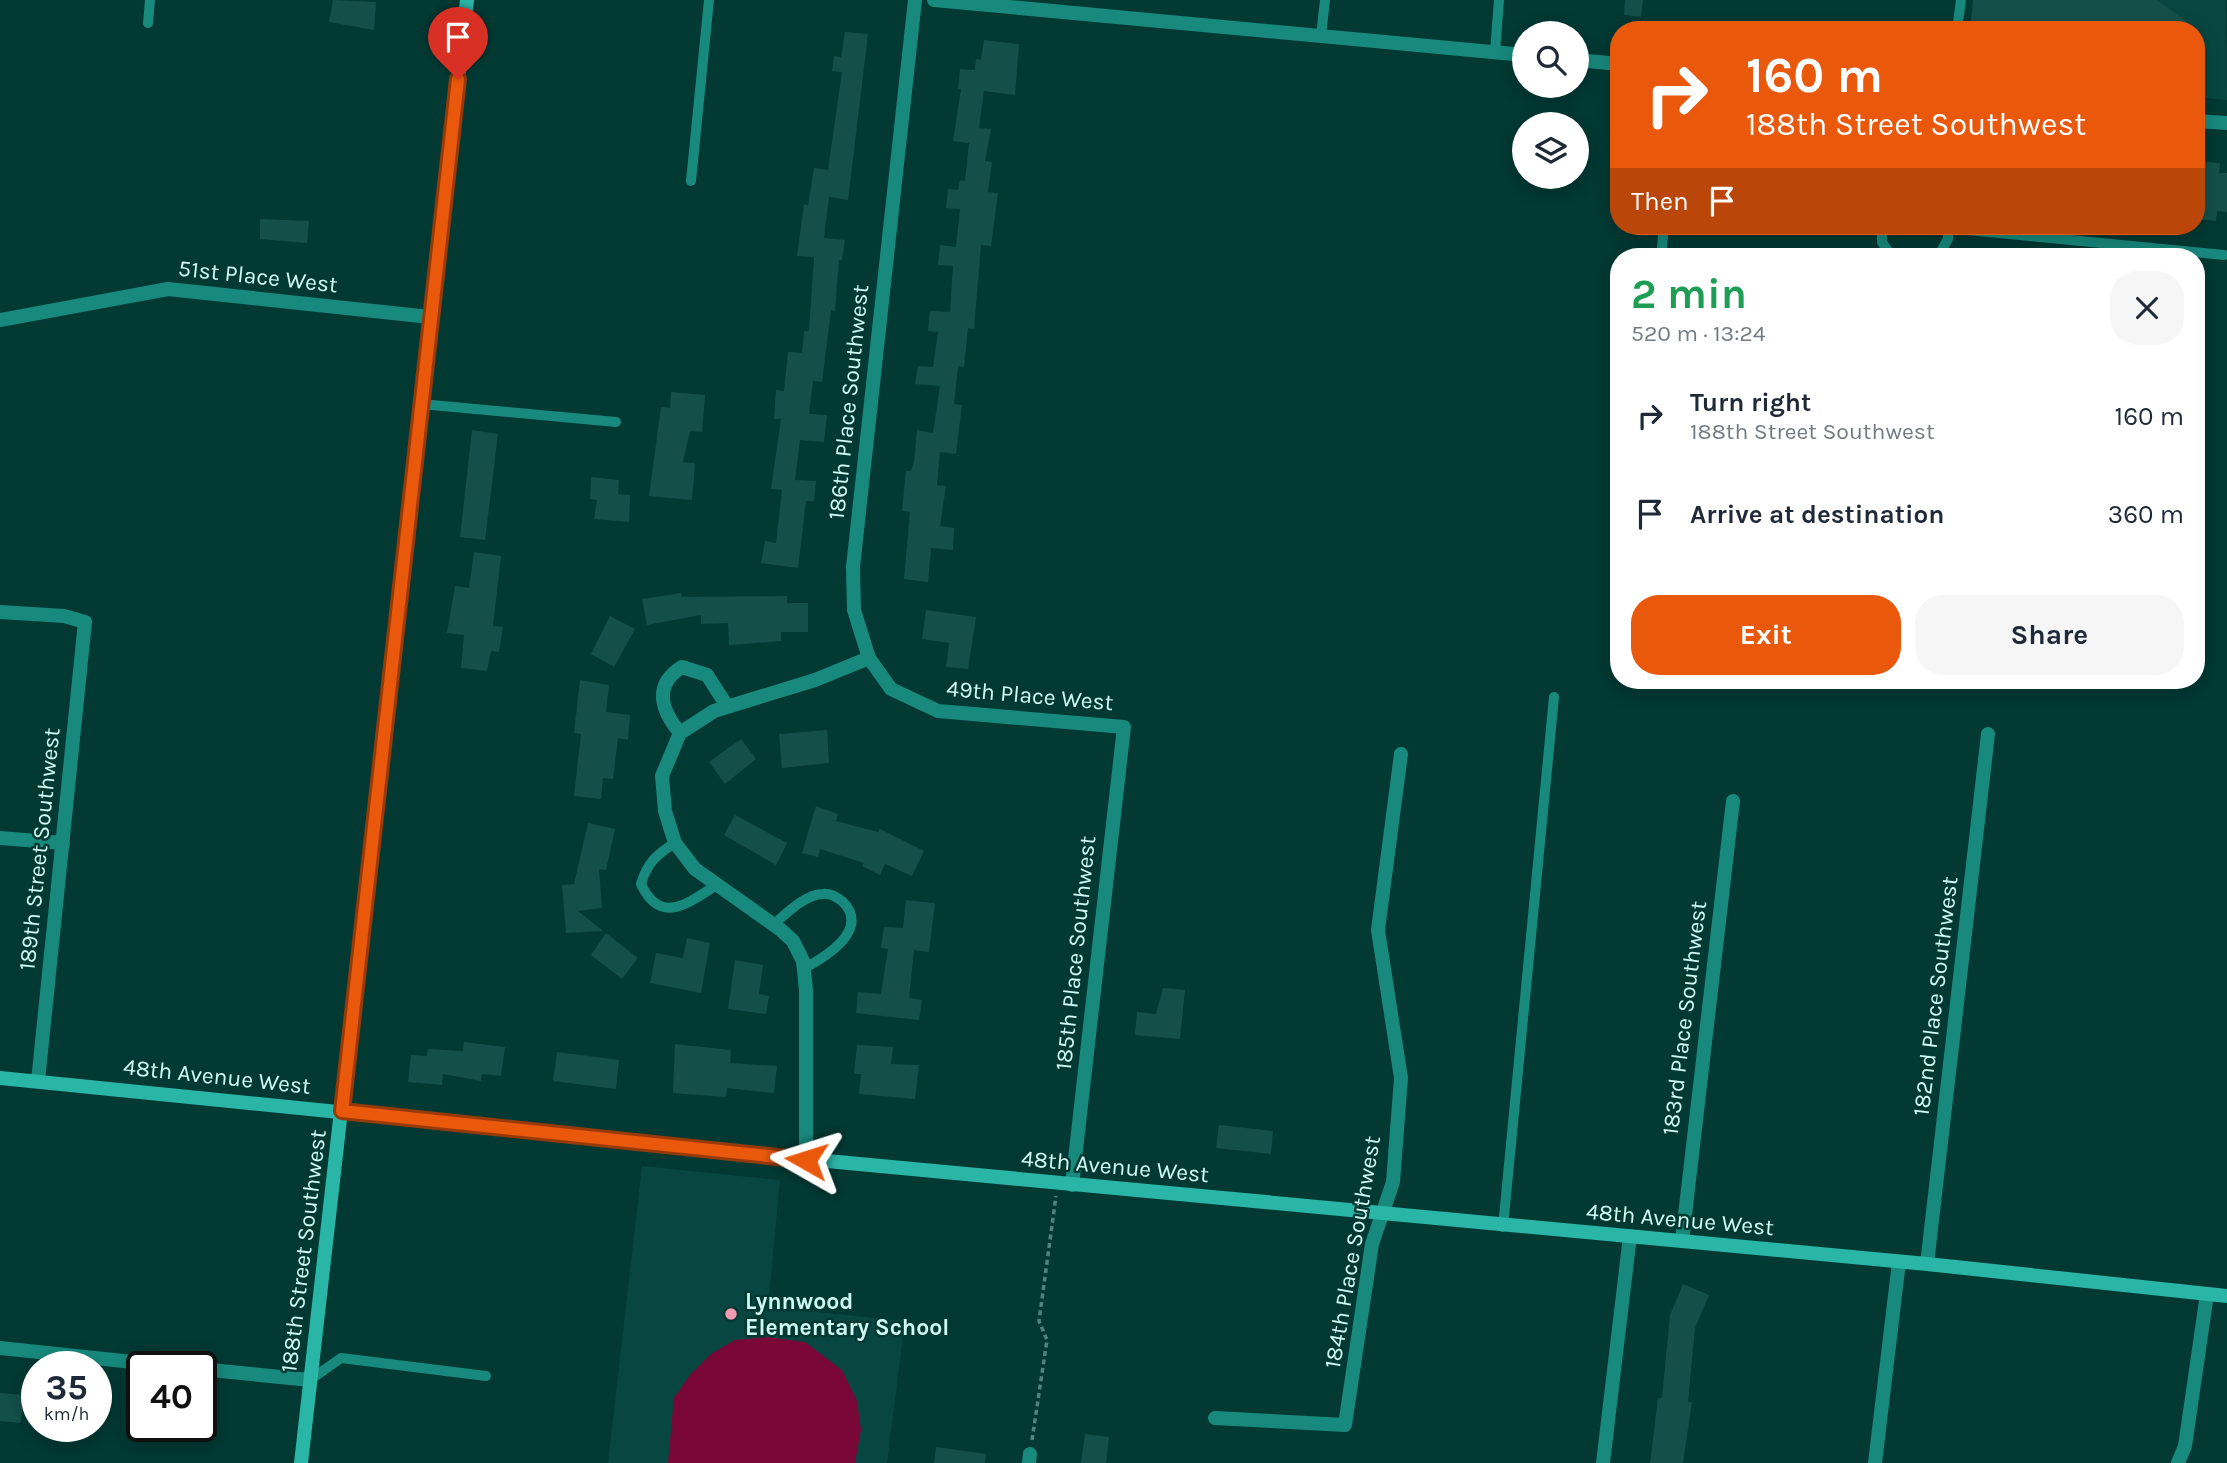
<!DOCTYPE html>
<meta charset="utf-8">
<style>
body{margin:0;font-family:Karla,sans-serif;background:#f6f6f7;color:#1f2937;height:100vh;display:flex;flex-direction:column;font-size:26px;white-space:nowrap}
*{box-sizing:border-box;margin:0}
p{font-size:23px;color:#747a83}
.icon{flex:none;width:38px;height:38px;fill:none;stroke:currentColor;stroke-width:2;stroke-linecap:round;stroke-linejoin:round}
.map{position:relative;flex:1;overflow:hidden}
.drawer{position:absolute;left:1610px;top:248px;width:595px;height:441px;display:flex;flex-direction:column;background:#fff;border-radius:28px;box-shadow:0 4px 18px #0003}
.drawer>*{flex:none}
.top-card{position:absolute;left:1610px;top:21px;width:595px;height:214px;border-radius:28px;box-shadow:0 4px 18px #0003;background:#ea580c;color:#fff;overflow:hidden}
.buttons{position:absolute;left:1512px;top:21px;display:grid;gap:14px}
.buttons a{display:grid;place-items:center;width:77px;height:77px;border-radius:50%;background:#fff;box-shadow:0 4px 18px #0003;font-size:35px}
.speed{position:absolute;left:21px;top:1351px;display:flex;gap:14px;font-size:35px;font-weight:700;text-align:center}
.speed>*{display:grid;place-content:center;width:91px;height:91px;border-radius:50%;background:#fff;box-shadow:0 4px 18px #0003;line-height:1}
.speed small{font-size:18px;font-weight:400}
.speed .limit{border:4px solid #111;border-radius:10px;background:#fff;color:#111}
.pin{position:absolute;display:grid;place-items:center;width:60px;height:60px;color:#fff;margin:-72px -30px;border-radius:50% 50% 50% 0;rotate:-45deg;box-shadow:0 0 7px #0007}
.pin .icon{rotate:45deg}
.me{position:absolute;width:77px;margin:-38px;rotate:276deg;stroke-linejoin:round;filter:drop-shadow(0 0 5px #0008)}
.turn{display:flex;align-items:center;gap:24px;height:147px;padding:0 21px;font-size:32px}
.turn .icon{width:91px;height:91px;stroke-width:2.5}
.turn b{display:block;font-size:49px;line-height:60px}
.then{display:flex;align-items:center;height:66px;padding:0 21px;background:#0003;gap:14px;font-size:26px}
.round{display:grid;place-items:center;flex:none;width:74px;height:74px;border-radius:28px;background:#f6f6f7}
.summary{display:flex;align-items:center;justify-content:space-between;height:119px;padding:0 21px}
h1{font-size:42px;font-weight:700;line-height:52px;color:#1e9e55}
.cta{display:flex;gap:14px;margin-top:auto;padding:14px 21px}
.cta a{flex:1;height:80px;border-radius:28px;background:#ea580c;color:#fff;font-size:28px;font-weight:700;line-height:80px;text-align:center}
.cta a+a{background:#f6f6f7;color:#1f2937}
ul{padding:0;list-style:none}
li{display:flex;align-items:center;gap:21px;height:98px;padding:0 21px}
li div{flex:1}
li b{display:block;font-size:26px}
li em{font-style:normal}
.map>svg:first-child{display:block}
.built{fill:#084741}
.green{fill:#790737}
.building{fill:#145049}
.lines{fill:none;stroke-linecap:round;stroke-linejoin:round}
.path{stroke:#51837c;stroke-width:3.5;stroke-dasharray:5 3.5;stroke-linecap:butt}
.lane{stroke:#18897d;stroke-width:10}
.street{stroke:#18897d;stroke-width:14}
.secondary{stroke:#2ab6a7;stroke-width:14}
.route-casing{stroke:#983908;stroke-width:18}
.route{stroke:#ea580c;stroke-width:12}
.poi-dot{fill:#f29aaf;stroke:#023933;stroke-width:2.5}
.labels{text-anchor:middle;stroke-width:5;stroke-linejoin:round;paint-order:stroke}
.street-label{font-size:23px;fill:#d0faf3;stroke:#023933}
.poi-label{font-size:23px;font-weight:bold;fill:#d0faf3;stroke:#023933;text-anchor:start}
</style>
<div class="map">
<svg width="2227" height="1463" viewBox="0 0 2227 1463">
<rect width="100%" height="100%" fill="#023933"/>
<path class="built" d="M2016 0H2226L2227 100 2196 97V30H2014Z
M642 1166 780 1180 768 1307 905 1321 887 1463H608Z"/>
<path class="green" d="M767 1337 805 1342 842 1370 857 1401 861 1430 855 1463H668L674 1398 690 1375 711 1354 735 1340Z"/>
<path class="building" d="M333 0 376 2 374 30 329 22Z
M1625 0H1643L1641 17 1624 15Z
M1973 0H2157L2198 30H2062L2001 25 2000 30H1970Z
M845 32 868 34 848 200 829 197 824 238 845 240 842 260H839L835 311 831 310 822 382 813 381 809 414 827 415 824 442 800 440 795 480 816 481 814 501H806L798 568 761 563 765 541 776 543 782 490 771 489 781 419H774L776 390 784 391 788 352 802 353 804 331H809L814 257 797 256 804 204 808 205 814 168 828 170 842 72 832 71 834 56 841 57Z
M984 40 1019 44 1015 95 984 91 979 128 991 129 985 161 992 162 988 192 998 193 991 246 981 245 974 329 968 328 964 367 958 366 954 404 962 405 956 454 940 452 937 485 946 486 940 526 954 528 953 550 931 548 928 582 904 579 910 512 902 511 906 471H911L914 461 917 430 933 433 940 386 915 384 918 366 933 367 938 332 928 331 930 311 950 312 953 266 938 265 940 245 956 247 960 209 946 208 948 189 958 190 960 180 965 181 969 143 953 141 961 89H958L960 69 975 70 976 59 981 60Z
M2196 161 2220 163 2219 173H2227V212L2217 211 2216 221 2196 219Z
M260 219 309 221 307 243 260 239Z
M671 392 705 395 702 432 690 431 683 462 695 463 692 500 649 496 661 407 670 408Z
M472 430 498 434 485 540 460 537Z
M591 477 619 480 618 494 630 495 629 522 594 519 597 500 590 499Z
M474 552 501 556 493 626 503 627 499 652 491 651 487 671 461 668 464 635 447 633 455 586 469 588Z
M681 593 682 597 787 596V603H808V632H781V641L729 645 728 623 701 624V615L647 625 642 599Z
M926 610 976 617 968 669 946 667 949 643 922 639Z
M610 616 635 629 614 667 591 654Z
M580 680 609 685 606 712 630 715 628 740 618 738 613 779 603 778 601 799 574 796 581 734 574 733Z
M827 730 829 763 782 768 779 734Z
M741 739 756 759 725 784 709 762Z
M816 806 838 814 836 821 878 832 880 829 924 851 912 876 885 864 880 875 862 866 864 863 820 849 818 857 802 853Z
M735 815 787 843 776 865 724 835Z
M588 823 615 829 606 870 599 869 602 908 578 911 603 931 566 933 562 885 574 884Z
M906 900 935 903 929 952 914 950 909 998 922 1000 919 1020 856 1013 858 992 881 994 888 949 881 948 884 927 903 928Z
M606 933 638 958 622 979 591 955Z
M687 938 710 943 701 993 650 983 656 953 683 958Z
M735 960 763 965 759 994 769 996 766 1014 728 1009Z
M1163 988 1185 990 1180 1039 1135 1035 1137 1012 1156 1014Z
M464 1042 505 1047 501 1076 482 1074 481 1081 443 1074 442 1085 408 1082 411 1055 427 1056 428 1049 463 1051Z
M675 1044 731 1050 730 1063 777 1066 774 1093 727 1088 726 1097 673 1093Z
M857 1045 893 1047 891 1064 919 1065 915 1099 859 1094 861 1074H854Z
M557 1052 619 1060 616 1089 553 1081Z
M1219 1125 1273 1131 1271 1154 1216 1148Z
M1683 1284 1709 1295 1695 1328 1688 1402H1692L1683 1463H1650L1658 1398H1662L1670 1315Z
M0 1393 23 1395 21 1423 0 1421Z
M1085 1434 1109 1437 1106 1463H1081Z
M936 1447 986 1454 985 1463H934Z"/>
<g class="lines">
<path class="path" d="M1032 1440 1047 1340 1039 1321 1056 1196"/>
<path class="lane" d="M148 23 150 0
M1957 30 1961 0
M1321 36 1325 0
M1495 52 1499 0
M691 181 709 0
M1882 226V242L1892 257
M1948 228 2224 255
M1661 257 1664 226
M1938 257 1948 239V226
M421 404 616 422
M675 843C657 854 647 863 641 884 660 925 687 904 715 886
M773 925C786 914 805 894 823 894 830 893 838 898 843 902 871 930 824 958 803 969
M1503 1227 1554 697
M310 1380 341 1358 486 1376"/>
<path class="street" d="M915 0 853 567 854 610 869 658 891 689 938 711 1124 727 1072 1185
M934 0 1524 55
M1577 60 1619 64
M2196 121 2227 123
M0 320 168 289 430 317
M0 612 64 616 85 622 38 1081
M680 733C661 710 653 685 682 667L707 675 727 706
M0 838 63 843
M806 1159V990L803 961 793 941 781 930 695 869 675 843 665 811 662 776 680 733 714 711 815 680 869 658
M1682 1241 1733 801
M1927 1264 1988 734
M0 1348 180 1367
M201 1369 310 1380
M1215 1418 1345 1425 1372 1244 1393 1182 1401 1078 1378 930 1401 754
M1029 1463 1030 1454
M1603 1463 1630 1236
M1875 1463 1899 1262
M2178 1463 2185 1446 2207 1294"/>
<path class="secondary" d="M0 1078 806 1159 1927 1264 2227 1296
M301 1463 467 0"/>
</g>
<g class="lines">
<g class="route-casing">
<path id="route" d="M458 79 342 1111 806 1160"/>
</g>
<use href="#route" class="route"/>
</g>
<circle class="poi-dot" cx="731" cy="1314" r="7"/>
<g class="labels">
<g class="street-label">
<text transform="translate(258 276) rotate(6)" y="8">51st Place West</text>
<text transform="translate(848 402) rotate(-84)" y="8">186th Place Southwest</text>
<text transform="translate(1030 695) rotate(5)" y="8">49th Place West</text>
<text transform="translate(39 849) rotate(-84)" y="8">189th Street Southwest</text>
<text transform="translate(1075 953) rotate(-84)" y="8">185th Place Southwest</text>
<text transform="translate(1935 996) rotate(-83)" y="8">182nd Place Southwest</text>
<text transform="translate(1684 1018) rotate(-83)" y="8">183rd Place Southwest</text>
<text transform="translate(217 1076) rotate(6)" y="8">48th Avenue West</text>
<text transform="translate(1115 1166) rotate(5)" y="8">48th Avenue West</text>
<text transform="translate(1680 1219) rotate(5)" y="8">48th Avenue West</text>
<text transform="translate(303 1251) rotate(-83)" y="8">188th Street Southwest</text>
<text transform="translate(1352 1252) rotate(-80)" y="8">184th Place Southwest</text>
</g>
<g class="poi-label">
<text x="745" y="1309">Lynnwood<tspan x="745" dy="26">Elementary School</tspan></text>
</g>
</g>
</svg>
<div class="buttons">
<a><svg class="icon" aria-label="search" viewBox="0 0 24 24"><circle cx="10" cy="10" r="6"/><path d="M15 15l6 6"/></svg></a>
<a><svg class="icon" aria-label="layers" viewBox="0 0 24 24"><path d="M12 4l9 5-9 5-9-5zM3 14l9 5 9-5"/></svg></a>
</div>
<div class="speed"><div>35<small>km/h</small></div><div class="limit">40</div></div>
<div class="pin" style="left:458px;top:79px;background:#d93025"><svg class="icon" aria-label="arrive" viewBox="0 0 24 24"><path d="M6 21V4h12l-3 4 3 4H6"/></svg></div>
<svg class="me" style="left:806px;top:1160px" viewBox="-20 -20 40 40"><path d="M0-17L14 15 0 8-14 15z" fill="#ea580c" stroke="#fff" stroke-width="4"/></svg>
<div class="top-card">
<div class="turn"><svg class="icon" aria-label="right" viewBox="0 0 24 24"><path d="M7 20v-9h11M14 6l5 5-5 5"/></svg><div><b>160 m</b>188th Street Southwest</div></div>
<div class="then">Then<svg class="icon" aria-label="arrive" viewBox="0 0 24 24"><path d="M6 21V4h12l-3 4 3 4H6"/></svg></div>
</div>
<section class="drawer">
<div class="summary"><div><h1>2 min</h1><p>520 m · 13:24</p></div><a class="round"><svg class="icon" aria-label="close" viewBox="0 0 24 24"><path d="M6 6l12 12M18 6L6 18"/></svg></a></div>
<ul>
<li><svg class="icon" aria-label="right" viewBox="0 0 24 24"><path d="M7 20v-9h11M14 6l5 5-5 5"/></svg><div><b>Turn right</b><p>188th Street Southwest</p></div><em>160 m</em></li>
<li><svg class="icon" aria-label="arrive" viewBox="0 0 24 24"><path d="M6 21V4h12l-3 4 3 4H6"/></svg><div><b>Arrive at destination</b></div><em>360 m</em></li>
</ul>
<div class="cta"><a>Exit</a><a>Share</a></div>
</section>
</div>
